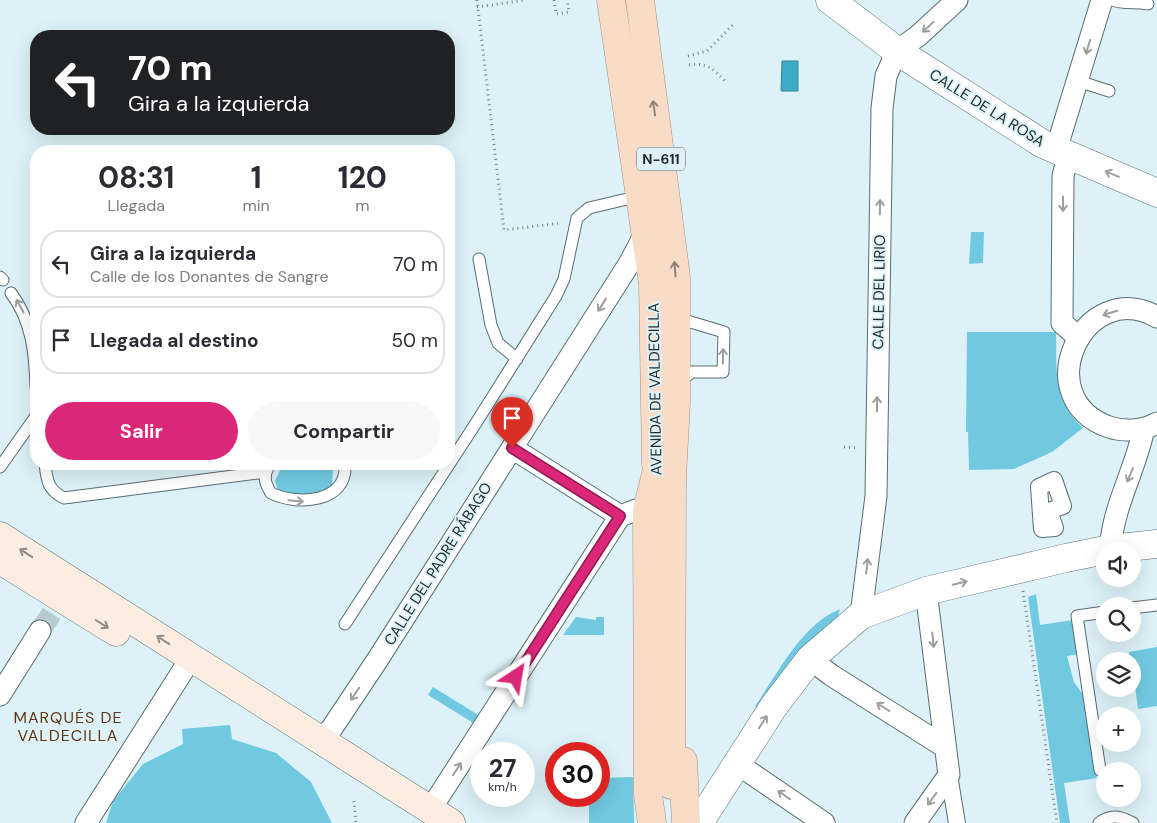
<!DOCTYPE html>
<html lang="es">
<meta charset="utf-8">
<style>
body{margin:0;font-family:"DM Sans",sans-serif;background:#f7f7f7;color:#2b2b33;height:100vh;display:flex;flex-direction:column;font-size:19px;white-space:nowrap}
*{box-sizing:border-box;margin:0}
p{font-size:16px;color:#7c7c81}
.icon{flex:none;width:28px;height:28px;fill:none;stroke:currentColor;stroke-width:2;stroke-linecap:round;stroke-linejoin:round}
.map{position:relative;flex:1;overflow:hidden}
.drawer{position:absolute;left:30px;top:145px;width:425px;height:325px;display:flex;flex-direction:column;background:#fff;border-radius:20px;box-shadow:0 5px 20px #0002}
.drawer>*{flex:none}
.hud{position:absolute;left:30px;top:30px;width:425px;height:105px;border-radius:20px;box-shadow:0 5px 20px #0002;background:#202124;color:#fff;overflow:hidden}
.tools{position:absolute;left:1096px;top:542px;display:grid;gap:10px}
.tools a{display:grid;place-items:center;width:45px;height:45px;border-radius:50%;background:#fff;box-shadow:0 5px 20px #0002;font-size:25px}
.speed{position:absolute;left:470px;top:742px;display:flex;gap:10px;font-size:25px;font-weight:700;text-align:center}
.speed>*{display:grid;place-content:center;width:65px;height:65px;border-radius:50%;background:#fff;box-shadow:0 5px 20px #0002;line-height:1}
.speed small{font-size:12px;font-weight:400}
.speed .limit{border:8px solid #d22;background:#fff;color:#111}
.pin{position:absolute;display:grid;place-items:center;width:42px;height:42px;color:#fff;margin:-51px -21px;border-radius:50% 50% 50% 0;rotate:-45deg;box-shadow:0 0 5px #0007}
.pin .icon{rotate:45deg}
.me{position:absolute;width:55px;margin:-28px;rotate:33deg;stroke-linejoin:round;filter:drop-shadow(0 0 4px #0008)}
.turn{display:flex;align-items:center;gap:18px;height:105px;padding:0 15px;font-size:22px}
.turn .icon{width:65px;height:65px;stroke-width:2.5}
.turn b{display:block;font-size:35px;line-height:42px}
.eta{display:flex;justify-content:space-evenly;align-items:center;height:85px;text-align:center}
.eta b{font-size:30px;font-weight:700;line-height:35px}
.action{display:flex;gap:10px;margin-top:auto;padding:10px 15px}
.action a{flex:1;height:58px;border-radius:30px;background:#db2777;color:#fff;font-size:20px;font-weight:700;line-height:58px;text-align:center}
.action a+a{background:#f7f7f7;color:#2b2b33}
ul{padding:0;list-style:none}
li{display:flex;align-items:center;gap:15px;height:68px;margin:0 10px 8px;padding:0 5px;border:2px solid #e1e1e2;border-radius:20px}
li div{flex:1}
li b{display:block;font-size:19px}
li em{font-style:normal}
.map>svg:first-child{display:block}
.green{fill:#71c9e1}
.water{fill:#3dabc5;stroke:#358497}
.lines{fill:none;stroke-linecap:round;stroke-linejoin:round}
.minor-tunnel{stroke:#b7cacf;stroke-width:21;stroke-dasharray:21 11;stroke-linecap:butt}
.service-casing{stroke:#596c72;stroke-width:13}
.pedestrian-casing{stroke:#596c72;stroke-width:18}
.minor-casing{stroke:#596c72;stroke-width:23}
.tertiary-casing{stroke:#596c72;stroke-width:29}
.secondary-casing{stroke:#596c72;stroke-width:29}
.primary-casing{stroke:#ab8e79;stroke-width:29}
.path{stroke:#768489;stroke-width:3;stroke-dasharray:1 4;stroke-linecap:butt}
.service{stroke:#fff;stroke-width:11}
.pedestrian{stroke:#fff;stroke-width:16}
.minor{stroke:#fff;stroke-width:21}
.tertiary{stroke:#fff;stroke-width:28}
.secondary{stroke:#fcede3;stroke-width:28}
.primary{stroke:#f9dcc7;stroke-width:28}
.oneway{stroke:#9b9fa0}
.oneway2{stroke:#8d827a}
.oneway3{stroke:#8e8b88}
.route-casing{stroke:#8e194d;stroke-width:12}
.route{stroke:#db2777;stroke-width:9}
.labels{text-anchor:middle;stroke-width:4;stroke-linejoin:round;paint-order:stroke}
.shield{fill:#dcf2f8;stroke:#596569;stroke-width:1}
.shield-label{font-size:14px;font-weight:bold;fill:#21292c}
.street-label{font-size:15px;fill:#21292c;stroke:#dcf2f8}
.neighbourhood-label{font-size:16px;letter-spacing:1px;fill:#633612;stroke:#dcf2f8}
</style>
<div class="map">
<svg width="1157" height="823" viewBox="0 0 1157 823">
<rect width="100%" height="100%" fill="#dcf2f8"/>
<path class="green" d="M971 232H984L983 263 969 264Z
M967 332H1056C1057 371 1052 399 1083 428L1052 452 1014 469 969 470 968 432H966Z
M296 464H328L333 470 332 485C317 498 295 496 278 490L275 481 280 470Z
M1036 594 1040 625 1073 620 1078 654 1067 656 1074 682 1084 696 1097 778 1064 783 1070 823H1060L1028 597Z
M840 609 837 619 761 711 755 706C779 672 801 625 840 609Z
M576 617 596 620V617H604V635H563Z
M1157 647V706L1138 709 1132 661H1130L1129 652Z
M433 687 480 716 475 724 428 695Z
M230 725 232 739 276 753 311 782 332 823H106L113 801 143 764 183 744 182 729Z
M633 777 634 823H589V801L578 796H599V778Z"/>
<path class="water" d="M782 61H798V91H781Z"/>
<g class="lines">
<path class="minor-tunnel" d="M40 631 52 613"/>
<g class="service-casing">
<path id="service" d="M1112 0C1126 5 1134 1 1148 4
M1078 81 1109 91
M479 259 491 325 498 343 517 359
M0 277 3 280
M11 293C32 321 35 353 36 387
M677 318 724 332 723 372H692L678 383
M45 464C47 481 48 490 64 498L265 472
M270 464C263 475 264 482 271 493 297 506 348 503 345 464
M0 467 36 416
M1132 608 1157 605
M345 624 476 423 556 296 564 279 577 218 589 208 640 196
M1100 770 1077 616 1105 612
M1099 823C1111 814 1120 816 1133 823"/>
</g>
<g class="pedestrian-casing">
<path id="pedestrian" d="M1054 480 1063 506 1049 511 1055 528 1042 529 1039 487Z
M949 775 957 823"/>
</g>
<g class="minor-casing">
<path id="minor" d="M1056 150 1102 0
M1068 156 1063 176 1062 323 1078 337
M1157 317C1084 276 1027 398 1109 427 1124 432 1143 431 1157 423
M512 448 620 516
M1110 549C1114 503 1135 472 1144 428
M861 615 876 496 882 108 886 76 897 51 918 36 957 0
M810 659 831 675 945 747
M0 695 40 631
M321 740 332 728 378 659 629 264 646 232
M736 763 824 823
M430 810 620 516 636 510H647
M86 823 191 658
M915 823 949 775 926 591"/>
</g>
<g class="tertiary-casing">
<path id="tertiary" d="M830 0 897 51 1043 144 1157 193
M699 823 774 706 810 659 861 615 926 591 1066 558 1110 549 1157 544"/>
</g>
<g class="secondary-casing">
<path id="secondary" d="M0 536 451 823
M0 560 116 632"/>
</g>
<g class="primary-casing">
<path id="primary" d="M611 0 653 284 656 464
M640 0 676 277V402L672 478 671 785
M683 761 686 823
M652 823 648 795 647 510 656 474"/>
</g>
<path class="path" d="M477 0 504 230 562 223
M554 0 556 14 569 12 567 0
M477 7 526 0
M688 56 707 51 733 25
M689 65C707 62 713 69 725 81
M33 290 36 296
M844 447 859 448
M1023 591 1057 823
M354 801 356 823"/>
<use href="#service" class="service"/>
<use href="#pedestrian" class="pedestrian"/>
<use href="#minor" class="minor"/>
<use href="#tertiary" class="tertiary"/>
<use href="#secondary" class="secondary"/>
<use href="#primary" class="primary"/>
</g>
<defs><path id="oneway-shaft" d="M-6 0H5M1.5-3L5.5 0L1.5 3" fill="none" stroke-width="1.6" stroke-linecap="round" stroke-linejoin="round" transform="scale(1.25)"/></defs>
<g class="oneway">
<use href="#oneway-shaft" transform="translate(928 27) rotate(137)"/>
<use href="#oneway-shaft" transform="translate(1088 47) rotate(106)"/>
<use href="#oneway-shaft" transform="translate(1112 174) rotate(-157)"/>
<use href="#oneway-shaft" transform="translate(1063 204) rotate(90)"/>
<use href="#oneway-shaft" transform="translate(880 207) rotate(-89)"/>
<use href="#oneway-shaft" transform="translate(602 305) rotate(122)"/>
<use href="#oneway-shaft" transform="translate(20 306) rotate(-119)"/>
<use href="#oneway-shaft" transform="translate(1110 313) rotate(163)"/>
<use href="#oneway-shaft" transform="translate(723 356) rotate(-89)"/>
<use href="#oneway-shaft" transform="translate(877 404) rotate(-89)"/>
<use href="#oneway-shaft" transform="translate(1130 475) rotate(113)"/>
<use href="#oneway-shaft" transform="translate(296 501) rotate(5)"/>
<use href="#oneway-shaft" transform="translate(867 566) rotate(-83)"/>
<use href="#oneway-shaft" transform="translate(960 583) rotate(-13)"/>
<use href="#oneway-shaft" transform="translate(933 640) rotate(84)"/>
<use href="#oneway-shaft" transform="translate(355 694) rotate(124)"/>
<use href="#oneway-shaft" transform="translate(883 707) rotate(-148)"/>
<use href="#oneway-shaft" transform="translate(763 722) rotate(-57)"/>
<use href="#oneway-shaft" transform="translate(457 769) rotate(-57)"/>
<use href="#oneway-shaft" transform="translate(784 795) rotate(-145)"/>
<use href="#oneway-shaft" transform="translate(932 799) rotate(126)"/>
</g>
<g class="oneway2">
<use href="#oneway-shaft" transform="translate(654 108) rotate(-98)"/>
<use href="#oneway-shaft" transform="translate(675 269) rotate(-94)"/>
</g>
<g class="oneway3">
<use href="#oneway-shaft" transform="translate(26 553) rotate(-147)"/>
<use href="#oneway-shaft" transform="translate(102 624) rotate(32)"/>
<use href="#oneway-shaft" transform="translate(163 640) rotate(-147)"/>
</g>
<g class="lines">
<g class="route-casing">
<path id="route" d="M512 448 620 516 516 677"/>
</g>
<use href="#route" class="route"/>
</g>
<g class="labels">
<rect class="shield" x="637" y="147.5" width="48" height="23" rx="4"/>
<g class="shield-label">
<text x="661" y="164">N-611</text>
</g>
<g class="street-label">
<text transform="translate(987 108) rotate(32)" y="5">CALLE DE LA ROSA</text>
<text transform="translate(879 292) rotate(-89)" y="5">CALLE DEL LIRIO</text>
<text transform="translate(655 389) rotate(-91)" y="5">AVENIDA DE VALDECILLA</text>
<text transform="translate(438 564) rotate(-58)" y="5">CALLE DEL PADRE RÁBAGO</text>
</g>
<g class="neighbourhood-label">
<text x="68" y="723">MARQUÉS DE<tspan x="68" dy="18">VALDECILLA</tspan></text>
</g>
</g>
</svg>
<div class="tools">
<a><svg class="icon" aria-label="sound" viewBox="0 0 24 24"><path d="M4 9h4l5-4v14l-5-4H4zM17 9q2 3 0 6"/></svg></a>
<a><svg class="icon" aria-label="search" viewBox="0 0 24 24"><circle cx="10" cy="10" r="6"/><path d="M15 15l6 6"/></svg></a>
<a><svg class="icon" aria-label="layers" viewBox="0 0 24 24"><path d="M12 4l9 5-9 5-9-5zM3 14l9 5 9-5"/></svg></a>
<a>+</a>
<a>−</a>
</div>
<div class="speed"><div>27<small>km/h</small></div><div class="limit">30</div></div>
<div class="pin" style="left:512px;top:448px;background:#d93025"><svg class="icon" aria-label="arrive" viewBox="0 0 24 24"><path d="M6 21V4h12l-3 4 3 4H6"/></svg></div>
<svg class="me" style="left:516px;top:677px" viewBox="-20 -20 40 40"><path d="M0-17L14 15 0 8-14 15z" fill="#db2777" stroke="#fff" stroke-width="4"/></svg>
<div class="hud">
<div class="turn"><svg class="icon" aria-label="left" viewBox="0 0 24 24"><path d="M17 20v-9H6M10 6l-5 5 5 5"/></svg><div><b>70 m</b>Gira a la izquierda</div></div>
</div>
<section class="drawer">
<div class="eta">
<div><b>08:31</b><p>Llegada</p></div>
<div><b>1</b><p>min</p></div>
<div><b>120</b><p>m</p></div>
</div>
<ul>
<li><svg class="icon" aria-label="left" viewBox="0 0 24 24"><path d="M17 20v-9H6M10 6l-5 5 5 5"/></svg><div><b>Gira a la izquierda</b><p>Calle de los Donantes de Sangre</p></div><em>70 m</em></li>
<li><svg class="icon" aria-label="arrive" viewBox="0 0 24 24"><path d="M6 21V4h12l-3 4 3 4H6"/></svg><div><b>Llegada al destino</b></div><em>50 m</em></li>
</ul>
<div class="action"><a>Salir</a><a>Compartir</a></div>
</section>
</div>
